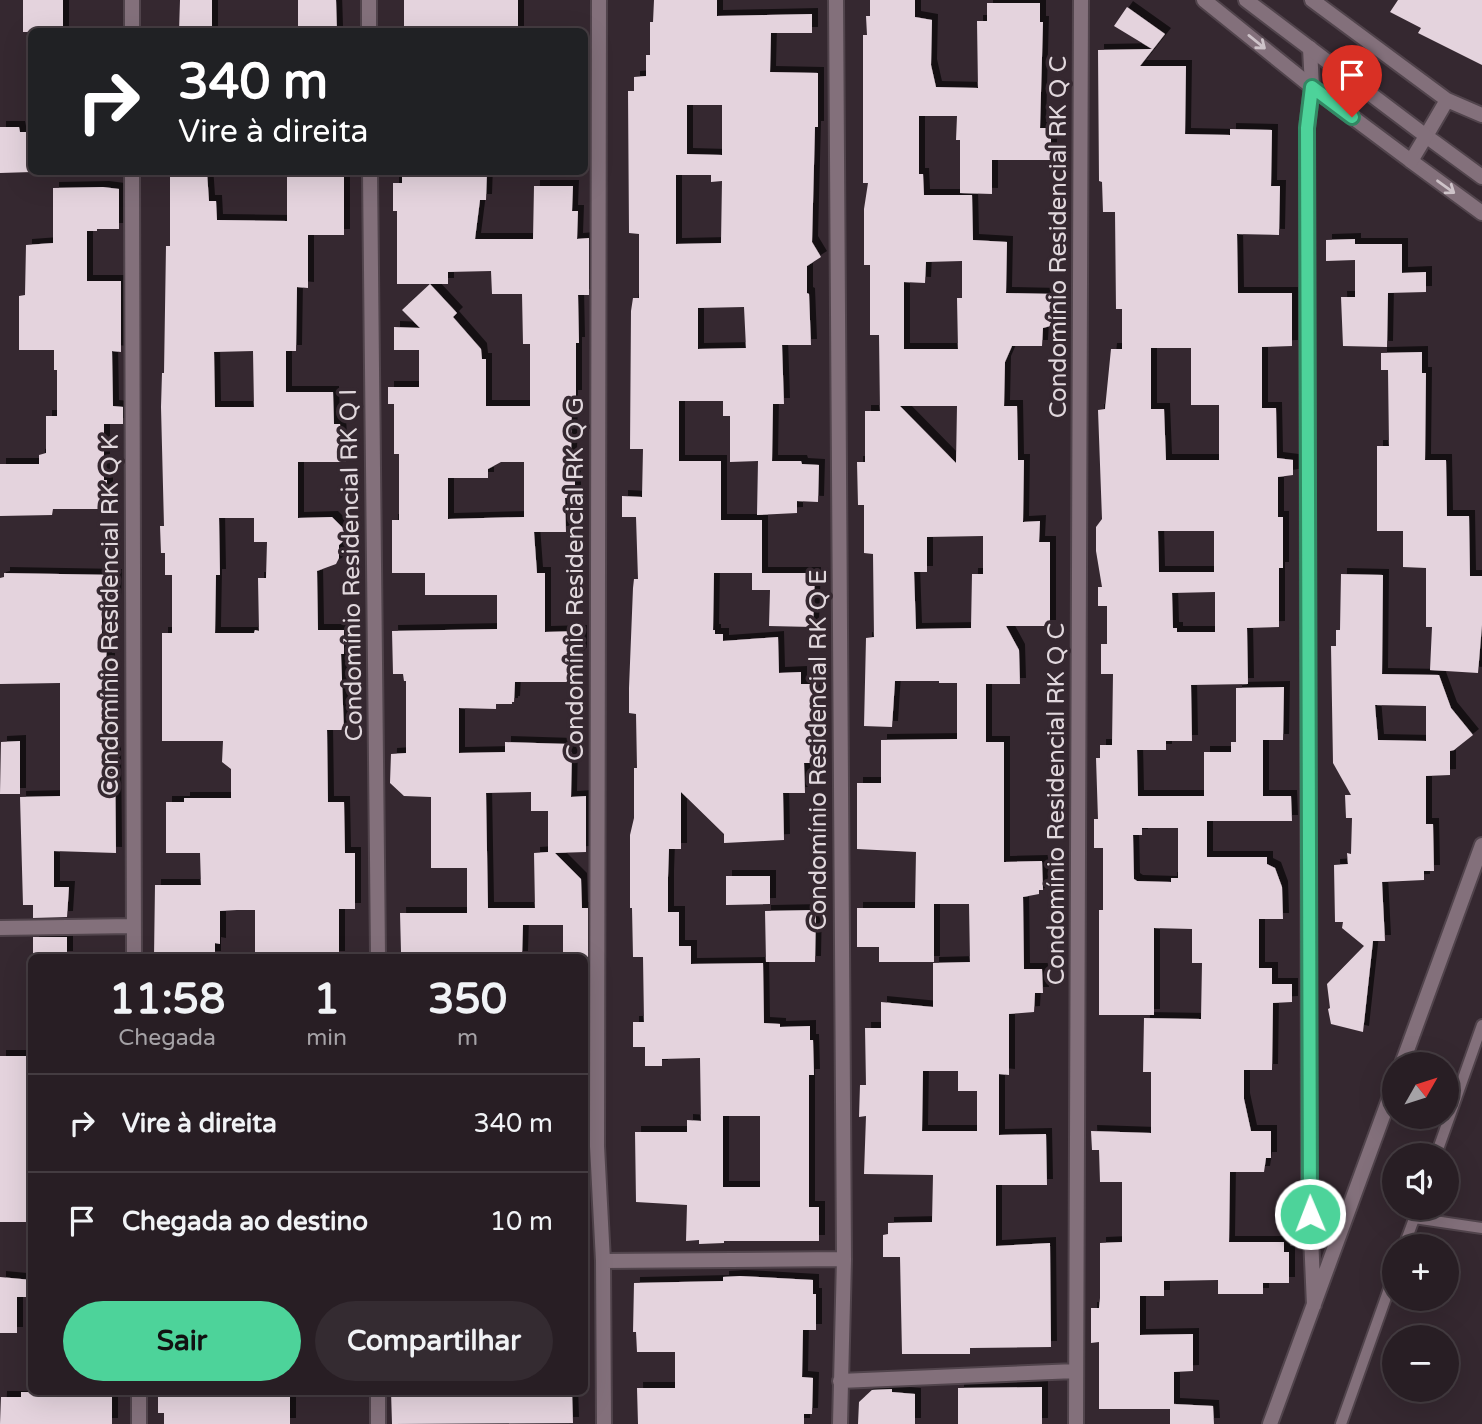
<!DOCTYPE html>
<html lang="pt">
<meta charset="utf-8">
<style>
body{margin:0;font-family:"Varela Round",sans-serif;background:#342b31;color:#f1f3f6;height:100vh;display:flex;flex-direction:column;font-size:26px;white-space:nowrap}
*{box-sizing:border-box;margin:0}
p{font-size:23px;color:#a5a2a6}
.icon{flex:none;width:38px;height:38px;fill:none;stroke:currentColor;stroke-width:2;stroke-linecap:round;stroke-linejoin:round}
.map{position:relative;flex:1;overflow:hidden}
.details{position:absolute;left:28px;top:954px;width:560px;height:441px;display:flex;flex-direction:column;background:#281e24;border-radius:10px;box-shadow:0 7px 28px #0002,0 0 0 2px #443c41}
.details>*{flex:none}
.guide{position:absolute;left:28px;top:28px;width:560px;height:147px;border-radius:10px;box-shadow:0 7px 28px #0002,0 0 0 2px #443c41;background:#202124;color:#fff;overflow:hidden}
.needle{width:46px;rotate:51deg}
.tools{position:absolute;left:1382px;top:1052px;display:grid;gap:14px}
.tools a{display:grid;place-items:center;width:77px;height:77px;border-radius:50%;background:#281e24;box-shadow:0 7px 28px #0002,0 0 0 2px #443c41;font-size:35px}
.pin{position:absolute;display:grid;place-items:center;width:60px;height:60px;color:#fff;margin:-72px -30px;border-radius:50% 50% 50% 0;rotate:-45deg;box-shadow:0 0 7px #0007}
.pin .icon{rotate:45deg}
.me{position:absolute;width:77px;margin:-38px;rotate:359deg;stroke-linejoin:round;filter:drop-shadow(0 0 5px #0008)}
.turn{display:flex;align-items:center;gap:24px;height:147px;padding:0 35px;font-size:32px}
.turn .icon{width:91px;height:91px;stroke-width:2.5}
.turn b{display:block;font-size:49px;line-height:60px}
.eta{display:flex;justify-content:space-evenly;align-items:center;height:119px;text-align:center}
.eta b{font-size:42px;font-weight:700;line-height:49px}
.cta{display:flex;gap:14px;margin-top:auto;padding:14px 35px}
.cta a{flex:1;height:80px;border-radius:42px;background:#4dd39a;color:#111;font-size:28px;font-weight:700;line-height:80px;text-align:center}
.cta a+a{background:#342b31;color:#f1f3f6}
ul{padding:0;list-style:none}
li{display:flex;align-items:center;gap:21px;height:98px;padding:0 35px;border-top:2px solid #443c41}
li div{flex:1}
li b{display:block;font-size:26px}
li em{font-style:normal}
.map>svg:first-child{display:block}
.building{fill:#e4d3dd;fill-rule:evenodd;filter:url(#shadow)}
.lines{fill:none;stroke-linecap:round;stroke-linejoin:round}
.service-casing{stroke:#51444c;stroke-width:14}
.minor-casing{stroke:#51444c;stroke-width:18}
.tertiary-casing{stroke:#51444c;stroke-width:18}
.service{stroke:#83707b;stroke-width:10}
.minor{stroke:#83707b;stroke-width:14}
.tertiary{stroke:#83707b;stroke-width:14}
.oneway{stroke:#cec3c9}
.route-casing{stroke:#328964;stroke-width:18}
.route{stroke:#4dd39a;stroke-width:12}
.labels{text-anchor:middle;stroke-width:7;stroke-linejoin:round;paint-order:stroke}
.street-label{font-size:24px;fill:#e1d8dd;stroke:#352830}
</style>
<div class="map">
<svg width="1482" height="1424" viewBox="0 0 1482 1424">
<defs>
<filter id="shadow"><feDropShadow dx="6" dy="-6" stdDeviation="0" flood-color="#0009"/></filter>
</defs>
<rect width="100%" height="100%" fill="#352830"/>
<path class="building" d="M23 0H63V32H23Z
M180 0H212V32H179Z
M298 0H336L337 32H298Z
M404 0H518V32H404Z
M654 0H717V16L812 14V33H771L770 72 818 73V127H815L812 242 821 257 807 266V293L809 294 811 345H782L784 404H773L772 461H801L802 464 819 465 818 502 797 501V513L757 515 758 461 730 462V416H723V401H679V461H721V520H762V573H714L713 630H715V634H723V641L778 637 779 673 801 672V684H816L815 763H804L805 793H783L784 840 724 843V834L681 792V849H669L668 877V912H679V946H691V964L763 963 764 1023 780 1024V1027L810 1026V1040H813L814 1075H809V1207H819V1241H724V1243L699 1244V1240L686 1241 687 1205 636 1202 635 1132H687V1120L701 1121 700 1058 662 1059V1066H645V1047H633V1022H644L643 957H633L632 908H630V835L634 818V768H637L636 714 629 713V688L633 588 634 579H638L636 517H622V496L642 497 643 449H630L631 311 633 298H639V234L629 233 628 91H634V77L646 76V55H650V22H653ZM687 105H722V155L687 154ZM676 175H711V182L722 181 721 243 676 244ZM744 307 746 348 698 349V308ZM723 1116H760V1187H723Z
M870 0H915V17L932 20 931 65 936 87 978 88 977 21H987V3H1040V22H1043L1040 128H1051V160H992V194L960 193V140H956L957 116H919V174H923L924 195H972L973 240 1007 242 1006 293 1054 294V325L1043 328 1042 346H1012L1005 362 1004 406H1017L1018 460H1024L1023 522 1040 521 1039 542H1050V626H1006L1019 650 1020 684H986V742H1004V862L1042 861 1043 890H1039V894L1023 897 1024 969H1042L1043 993H1035L1034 1012 1009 1014V1075L999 1074V1135L1046 1134 1047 1185H996V1246L1050 1243 1051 1347 970 1348V1354H902L900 1257H883V1235L888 1234V1223L932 1222 933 1175 864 1174 866 1116 859 1117 860 1085H866L865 1028H881V1002L933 1007V963L970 962 969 904H934V962H879V947H857V908H915L916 852 857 849V783H881V740L957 739V683H939V681H895L892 727 864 726 866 638 874 637 873 554 864 553V505H858L857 462H865V411H880L879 335H870V265H864V209L868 183H863V35H867L866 16H870ZM962 261V298H957L958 349H904V282L925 283 926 262ZM900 406H957L956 463ZM983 536V574H972L971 628 916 629 914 572H927V537ZM923 1071H958V1091H977V1131H922Z
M1398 0H1482V65L1418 33 1421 28 1390 12Z
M1127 7 1165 34 1140 66H1186L1185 134 1230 135V129L1272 130 1271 186H1280L1279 235 1237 234 1238 293H1292V346L1262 347V408H1276L1277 458 1293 460V475L1278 477V517H1283V568H1279V627L1247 628 1248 684 1191 685 1192 741H1166V750H1137L1138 796H1204V752H1231V742H1236V688L1284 687 1283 740H1263V796H1291L1292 821H1207V857H1267V864L1275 868 1282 887 1283 919H1259V968H1272V984H1292V1002L1273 1003 1272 1070H1244V1099L1251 1131H1271V1158H1266L1264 1172H1230L1229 1242H1284V1252H1289V1283H1263V1294H1218V1280L1164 1281V1296H1140V1335L1193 1334V1371L1174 1372V1404L1213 1406 1214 1424H1170V1409H1099V1342L1091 1343V1308H1099L1100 1298V1243L1122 1242V1182H1100L1099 1150H1092L1091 1131 1151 1133V1072H1143L1144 1018 1201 1019 1202 963H1192V929L1154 928V1015H1099V910H1103V848H1094V819H1098L1096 758H1100V745H1112L1113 674H1101V644H1107V606H1098V587H1102L1096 551V527L1102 519 1098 410 1105 409 1111 349H1122V309H1116L1115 212H1103L1102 182 1099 181 1098 50 1152 49 1114 26ZM1151 348H1191V405H1219V460H1166L1164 409H1151ZM1158 531H1214V572H1159ZM1215 592V632H1177V628H1173L1172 593ZM1142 828H1178V878H1171V882L1137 881 1134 879 1133 835H1142Z
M0 127H19L20 132H32V172L0 173Z
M170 172H207L209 201H216L217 220 287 221V172H344V235H308V288L297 287 296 351H286V392H333L334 424H340L341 441H346V462H298V518L332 517 350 535 339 545V558L336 564 317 571 318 630H344V654H341L344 730H327L328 802H344L345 853H355V909H339V957H255V910H237L220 911V944L215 943V957H154L155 885H201L200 853H166V802H184V798H231V769L222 762 223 741H162V633H172V575H165V553H161L160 526H164L161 407 162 373H164L166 246H170ZM253 351 254 407H215L214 352ZM219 518H254V542H267L266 578H258L259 631 255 630 254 633H215L216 575H220Z
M402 172H487L486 200H480L475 239H533L534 186H573L572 211H578L577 239 589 238V295H578L579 343H576V396H572L571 462H575V498H565L566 532H534L537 573H545V632L581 631V653L577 658V682H515L514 702H512V704H496V709L459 708V753L505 752V742L568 744V752H572L571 797 586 796V852L555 853 581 879 582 908H588V957H563V925H523L522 957H402L401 952 400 913H467V868H431V797L404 796 390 783 391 754 406 753V681H404L403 674H393L392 631 497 629V595H425V573H392V520H399V454H394V404H388V387H419V350H394V327L420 328 402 310 430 284 457 313 453 317 481 349 482 359H486V406H530V344H523L522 294H492L491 271 448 272V284H397V211H393V183H402ZM501 462H524V517L448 519V478H488V469ZM531 792V811H548V852L534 853 535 908H488L486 793Z
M103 187 119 189V229H97V231H87V281H121V352L112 351 113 406 123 407V424H104V480H107V496H100L102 509H53L52 515 0 516V464H39V455L46 453V416H57V370H54V350H19V296L25 295 26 245 53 243V188Z
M1355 239V244H1402V273L1426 272V292L1388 293 1387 347 1343 346 1341 297H1355V256V260L1326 261V240Z
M1422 352V373H1426L1425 460H1446L1447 516H1469L1470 576H1482V625L1478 673 1430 670 1432 627H1426V568L1403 567V531H1377V446H1389L1388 370H1381V353Z
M4 573 116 575 115 602 102 615V648H107L106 659H109V686H106L107 746 115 745 116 853 54 851V887H69L67 917 33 918V905H23L20 797 60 796V683L0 684V578L4 577Z
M752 573H815L813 627 769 626 770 590H752Z
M1341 574 1383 575 1382 674 1439 675 1451 708 1473 735 1454 750 1450 751V775L1426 776V824H1433L1434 871H1424V880L1382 882 1385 941H1373L1363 1032 1331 1024 1328 1009 1330 1008 1327 984 1364 946 1342 928 1343 922H1335L1334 865 1348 864 1347 853 1351 854 1352 818H1346L1345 795H1351L1333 763 1331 646H1336V630H1340ZM1375 705 1426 706V741L1378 740Z
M20 741V794H0L1 742Z
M726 876H770V904L726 905Z
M816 910 815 962H766L765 911Z
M33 937H67V957H33Z
M0 1056H32V1222H0Z
M740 1276 813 1280V1294H816V1330H803L802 1377 813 1378 812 1414H804V1424H638L637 1388H675V1352H637L636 1332H633L634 1283 723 1281V1277Z
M0 1277 32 1280V1297H17V1333H0Z
M1042 1387V1424H958V1388Z
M892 1389V1392L915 1394V1424H858L859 1402 872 1390Z
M158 1391H290V1424H164V1413H158Z
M391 1391H572L573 1423 392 1424Z
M21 1392 112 1393V1424H0L1 1397H21Z"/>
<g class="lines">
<g class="service-casing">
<path id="service" d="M1436 1155 1482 1025
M1414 1218 1482 1228
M1404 1246 1418 1208
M1341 1424 1395 1272"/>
</g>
<g class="minor-casing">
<path id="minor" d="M132 0V32
M369 0V32
M599 0 597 1146 603 1261 604 1424
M836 0 844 1259 840 1424
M1312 0 1447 100 1482 115
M1310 48 1312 87 1307 128 1309 1191 1314 1305
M1447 100 1426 136 1482 177
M1411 161 1482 213
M132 172 134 957
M370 172 378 957
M0 928 133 926
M1402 1064 1482 845
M603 1261 844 1259
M840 1381 1076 1371
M139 1391V1424
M378 1424V1391
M1076 1424 1081 0
M1270 1424 1395 1083"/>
</g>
<g class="tertiary-casing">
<path id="tertiary" d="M1204 0 1312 87 1411 161 1426 136 1246 0"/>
</g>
<use href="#service" class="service"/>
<use href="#minor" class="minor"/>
<use href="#tertiary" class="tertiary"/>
</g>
<defs><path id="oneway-shaft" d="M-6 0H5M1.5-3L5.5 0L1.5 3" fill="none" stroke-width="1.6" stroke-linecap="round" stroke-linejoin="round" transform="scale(1.75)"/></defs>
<g class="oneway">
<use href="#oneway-shaft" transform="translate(1257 42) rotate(39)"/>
<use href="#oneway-shaft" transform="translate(1446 187) rotate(36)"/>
</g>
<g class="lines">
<g class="route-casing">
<path id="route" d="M1310 1214 1307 128 1312 87 1352 117"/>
</g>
<use href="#route" class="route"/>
</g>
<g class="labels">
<g class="street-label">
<text transform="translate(1058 237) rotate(-90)" y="8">Condomínio Residencial RK Q C</text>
<text transform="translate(351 565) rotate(-91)" y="8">Condomínio Residencial RK Q I</text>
<text transform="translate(575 579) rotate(-90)" y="8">Condomínio Residencial RK Q G</text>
<text transform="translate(110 615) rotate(-90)" y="8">Condomínio Residencial RK Q K</text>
<text transform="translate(818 750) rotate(-90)" y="8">Condomínio Residencial RK Q E</text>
<text transform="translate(1056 804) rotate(-90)" y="8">Condomínio Residencial RK Q C</text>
</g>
</g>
</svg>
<div class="tools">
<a><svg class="needle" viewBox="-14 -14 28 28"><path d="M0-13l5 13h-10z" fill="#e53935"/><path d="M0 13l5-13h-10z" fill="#a5a2a6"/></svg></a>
<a><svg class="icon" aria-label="sound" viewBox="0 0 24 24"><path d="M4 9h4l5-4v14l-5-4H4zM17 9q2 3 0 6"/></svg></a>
<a>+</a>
<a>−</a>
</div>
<div class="pin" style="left:1352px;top:117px;background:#d93025"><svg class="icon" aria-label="arrive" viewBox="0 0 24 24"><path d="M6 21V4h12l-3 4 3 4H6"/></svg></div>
<svg class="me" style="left:1310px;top:1214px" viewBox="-20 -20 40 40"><circle r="17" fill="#4dd39a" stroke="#fff" stroke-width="3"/><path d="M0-11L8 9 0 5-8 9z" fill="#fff"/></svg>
<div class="guide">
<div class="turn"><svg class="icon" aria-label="right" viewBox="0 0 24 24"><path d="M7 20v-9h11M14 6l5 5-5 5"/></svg><div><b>340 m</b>Vire à direita</div></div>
</div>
<section class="details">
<div class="eta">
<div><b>11:58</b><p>Chegada</p></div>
<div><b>1</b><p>min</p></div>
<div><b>350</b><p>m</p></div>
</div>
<ul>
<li><svg class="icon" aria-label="right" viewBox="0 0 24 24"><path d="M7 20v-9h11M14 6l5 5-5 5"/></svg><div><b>Vire à direita</b></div><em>340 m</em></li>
<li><svg class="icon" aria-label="arrive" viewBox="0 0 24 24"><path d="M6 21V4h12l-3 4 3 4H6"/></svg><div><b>Chegada ao destino</b></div><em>10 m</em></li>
</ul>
<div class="cta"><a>Sair</a><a>Compartilhar</a></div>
</section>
</div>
